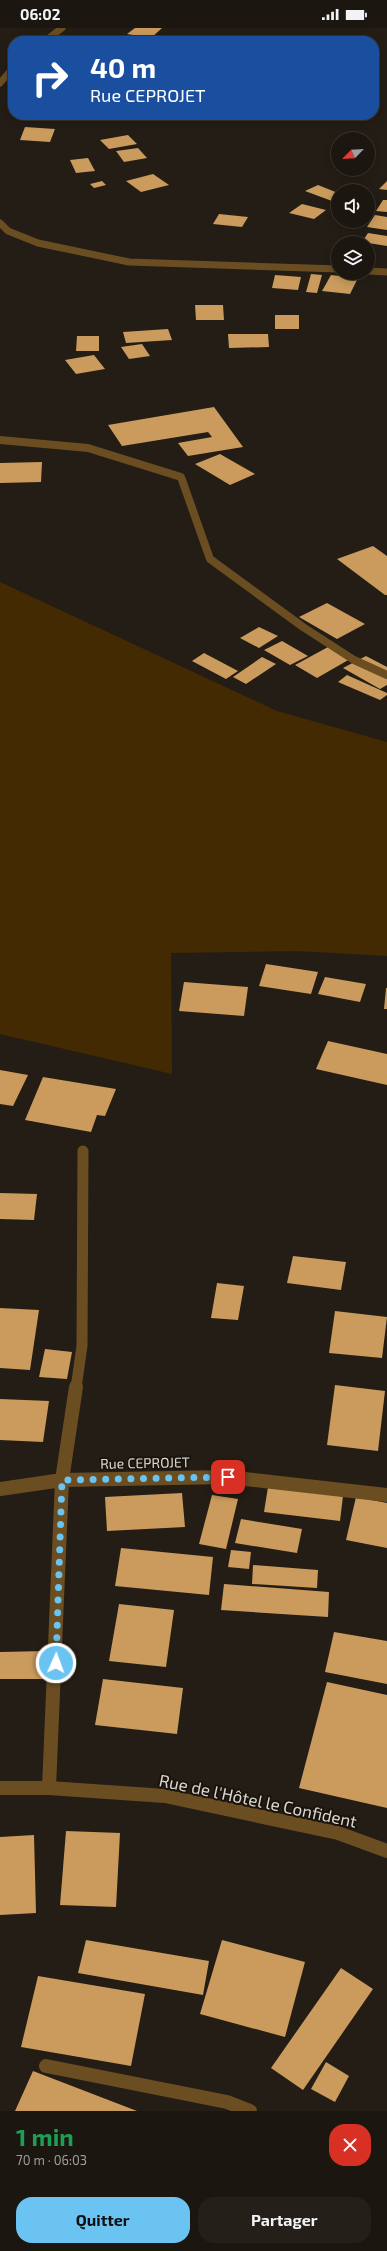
<!DOCTYPE html>
<html lang="fr">
<meta charset="utf-8">
<style>
body{margin:0;font-family:"Exo 2",sans-serif;background:#241f19;color:#f1f3f6;height:100vh;display:flex;flex-direction:column;font-size:15px;white-space:nowrap}
*{box-sizing:border-box;margin:0}
p{font-size:13px;color:#a09f9f}
.icon{flex:none;width:22px;height:22px;fill:none;stroke:currentColor;stroke-width:2;stroke-linecap:round;stroke-linejoin:round}
.map{position:relative;height:2083px;overflow:hidden}
.drawer{display:flex;flex-direction:column;background:#1b1610;flex:1}
.drawer>*{flex:none}
.top-card{position:absolute;left:8px;top:8px;width:371px;height:84px;border-radius:16px;box-shadow:0 2px 10px #0003,0 0 0 1px #393530;background:#1a4fa0;color:#fff;overflow:hidden}
.needle{width:26px;rotate:245deg}
.tools{position:absolute;left:331px;top:104px;display:grid;gap:8px}
.tools a{display:grid;place-items:center;width:44px;height:44px;border-radius:50%;background:#1b1610;box-shadow:0 2px 10px #0003,0 0 0 1px #393530;font-size:20px}
.pin{position:absolute;display:grid;place-items:center;width:34px;height:34px;color:#fff;margin:-17px;border-radius:8px;box-shadow:0 2px 6px #0006}
.me{position:absolute;width:44px;margin:-22px;rotate:2deg;stroke-linejoin:round;filter:drop-shadow(0 0 3px #0008)}
.turn{display:flex;align-items:center;gap:14px;height:84px;padding:0 16px;font-size:18px}
.turn .icon{width:52px;height:52px;stroke-width:2.5}
.turn b{display:block;font-size:28px;line-height:34px}
.round{display:grid;place-items:center;flex:none;width:42px;height:42px;border-radius:16px;background:#241f19}
.headline{display:flex;align-items:center;justify-content:space-between;height:68px;padding:0 16px}
h1{font-size:24px;font-weight:700;line-height:30px;color:#1e9e55}
.action{display:flex;gap:8px;margin-top:auto;padding:8px 16px}
.action a{flex:1;height:46px;border-radius:16px;background:#6ac3f1;color:#111;font-size:16px;font-weight:700;line-height:46px;text-align:center}
.action a+a{background:#241f19;color:#f1f3f6}
.status{display:flex;justify-content:space-between;align-items:center;height:28px;padding:0 20px;background:#1b1610;direction:ltr}
.status svg{height:11px;fill:currentColor}
.map>svg:first-child{display:block}
.green{fill:#442a02}
.building{fill:#ca9b5c}
.lines{fill:none;stroke-linecap:round;stroke-linejoin:round}
.minor-far3{stroke:#6b4d22;stroke-width:7}
.minor-far2{stroke:#6b4d22;stroke-width:8}
.minor-far1{stroke:#6b4d22;stroke-width:11}
.minor{stroke:#6b4d22;stroke-width:14}
.tertiary{stroke:#6b4d22;stroke-width:7}
.route{stroke:#6ac3f1;stroke-width:7;stroke-dasharray:0 12.6}
.labels{text-anchor:middle;stroke-width:4;stroke-linejoin:round;paint-order:stroke}
.street-label{font-size:14px;fill:#dbd7d1;stroke:#1b140c}
.near-street-label{font-size:17px;fill:#dbd7d1;stroke:#1b140c}
</style>
<div class="status"><b>06:02</b><svg viewBox="0 0 49 12"><path d="M0 12V9h3v3zM5 12V6h3v6zM10 12V3h3v9zM15 12V0h3v12zM26 1h20v11H26zM47 4h2v5h-2z"/></svg></div>
<div class="map">
<svg width="387" height="2083" viewBox="0 0 387 2083">
<rect width="100%" height="100%" fill="#241d15"/>
<path class="green" d="M0 554 277 683 387 714V928L296 923 171 925 172 1046 0 1006Z"/>
<path class="building" d="M135 0H162L151 10 127 6Z
M25 99 55 101 50 114 20 112Z
M128 107 137 116 109 121 100 112Z
M138 120 147 130 124 134 116 123Z
M88 130 95 143 76 145 70 132Z
M153 146 169 157 141 164 126 153Z
M102 153 106 157 94 160 90 156Z
M387 153V162L379 161Z
M318 157 338 165V170L332 173 305 163Z
M383 172H387V184L376 183Z
M302 176 326 182 314 191 289 185Z
M219 186 248 189 242 199 213 196Z
M375 187 387 189V202L367 199Z
M368 205 387 208V218L362 214Z
M311 246 322 247 317 265 306 264Z
M275 247 301 249 298 262 272 260Z
M331 247 358 250 350 266 322 263Z
M195 277H223L224 292H196Z
M275 287H299V301H275Z
M168 301 172 312 126 315 123 304Z
M228 306H268L269 319 229 320Z
M77 308H99V323H76Z
M142 316 150 328 129 331 121 319Z
M94 327 105 341 76 346 65 332Z
M214 379 243 419 188 428 178 415 212 409 208 404 122 418 108 397Z
M220 426 255 446 230 457 195 436Z
M42 434 41 454 0 455V435Z
M373 518 387 528V567H385L337 531Z
M327 575 365 596 337 611 299 589Z
M259 599 278 608 259 620 240 610Z
M282 613 308 628 290 637 264 622Z
M328 619 350 631 317 650 295 637Z
M204 625 238 643 226 651 192 633Z
M366 628 387 639V657L380 661 343 640Z
M262 629 276 636 246 656 233 649Z
M347 647 387 665V667L380 672 338 654Z
M266 936 318 944 311 966 259 958Z
M325 949 366 956 360 974 318 966Z
M184 954 248 959 244 988 179 983Z
M386 960H387V981H384Z
M328 1013 387 1026V1057L316 1041Z
M0 1042 28 1047 13 1078 0 1076Z
M43 1049 116 1061 105 1088 97 1087 91 1104 25 1092Z
M0 1165 37 1166 34 1192 0 1191Z
M293 1228 346 1234 341 1262 287 1255Z
M217 1255 244 1258 238 1292 211 1290Z
M0 1280 39 1282 30 1342 0 1340Z
M335 1283 387 1289 382 1330 329 1325Z
M45 1321 72 1324 67 1351 39 1349Z
M335 1357 385 1363 378 1423 327 1417Z
M0 1371 49 1373 43 1414 0 1412Z
M268 1459 343 1468 340 1493 264 1484Z
M182 1465 185 1499 107 1503 105 1469Z
M212 1467 238 1471 226 1521 199 1516Z
M356 1469 387 1475V1520L346 1512Z
M241 1491 302 1501 297 1525 235 1515Z
M121 1520 213 1529 209 1567 115 1558Z
M231 1522 251 1524 249 1541 228 1539Z
M253 1537 318 1542 317 1560 252 1556Z
M224 1556 329 1564 328 1589 221 1582Z
M119 1576 174 1582 166 1639 109 1633Z
M334 1604 387 1613V1656L325 1644Z
M46 1623 45 1651H0V1624Z
M103 1651 183 1660 177 1706 95 1697Z
M327 1654 387 1667V1780L299 1760Z
M66 1803 120 1805 116 1879 60 1877Z
M34 1807 36 1885 0 1887V1809Z
M86 1912 209 1933 203 1967 78 1945Z
M222 1912 305 1934 285 2009 200 1986Z
M341 1940 373 1961 303 2062 271 2040Z
M38 1948 145 1966 131 2038 21 2019Z
M326 2034 349 2048 335 2074 311 2061Z
M33 2043 137 2083H15Z"/>
<g class="lines">
<path class="minor-far3" d="M0 195 8 203 38 215 129 234 338 241
M368 243 387 244"/>
<path class="minor-far2" d="M0 412 88 420 181 449 210 531 303 599 354 632 387 647"/>
<path class="minor-far1" d="M76 1360 82 1318 83 1123"/>
<path class="minor" d="M0 1461 62 1452 228 1449 387 1467
M0 1760H49L165 1768 338 1805 387 1823
M49 1760 62 1452 76 1359
M46 2038 227 2074 250 2083"/>
<path class="tertiary" d="M45 13 62 0
M0 55 13 40"/>
</g>
<g class="lines">
<path class="route" d="M56 1635 62 1452 228 1449"/>
</g>
<g class="labels">
<g class="street-label">
<text transform="translate(145 1435) rotate(-1)" y="5">Rue CEPROJET</text>
</g>
<g class="near-street-label">
<text transform="translate(258 1773) rotate(12)" y="6">Rue de l'Hôtel le Confident</text>
</g>
</g>
</svg>
<div class="tools">
<a><svg class="needle" viewBox="-14 -14 28 28"><path d="M0-13l5 13h-10z" fill="#e53935"/><path d="M0 13l5-13h-10z" fill="#a09f9f"/></svg></a>
<a><svg class="icon" aria-label="sound" viewBox="0 0 24 24"><path d="M4 9h4l5-4v14l-5-4H4zM17 9q2 3 0 6"/></svg></a>
<a><svg class="icon" aria-label="layers" viewBox="0 0 24 24"><path d="M12 4l9 5-9 5-9-5zM3 14l9 5 9-5"/></svg></a>
</div>
<div class="pin" style="left:228px;top:1449px;background:#d93025"><svg class="icon" aria-label="arrive" viewBox="0 0 24 24"><path d="M6 21V4h12l-3 4 3 4H6"/></svg></div>
<svg class="me" style="left:56px;top:1635px" viewBox="-20 -20 40 40"><circle r="17" fill="#6ac3f1" stroke="#fff" stroke-width="3"/><path d="M0-11L8 9 0 5-8 9z" fill="#fff"/></svg>
<div class="top-card">
<div class="turn"><svg class="icon" aria-label="right" viewBox="0 0 24 24"><path d="M7 20v-9h11M14 6l5 5-5 5"/></svg><div><b>40 m</b>Rue CEPROJET</div></div>
</div>
</div>
<section class="drawer">
<div class="headline"><div><h1>1 min</h1><p>70 m · 06:03</p></div><a class="round" style="background:#d93025;color:#fff"><svg class="icon" aria-label="close" viewBox="0 0 24 24"><path d="M6 6l12 12M18 6L6 18"/></svg></a></div>
<div class="action"><a>Quitter</a><a>Partager</a></div>
</section>
